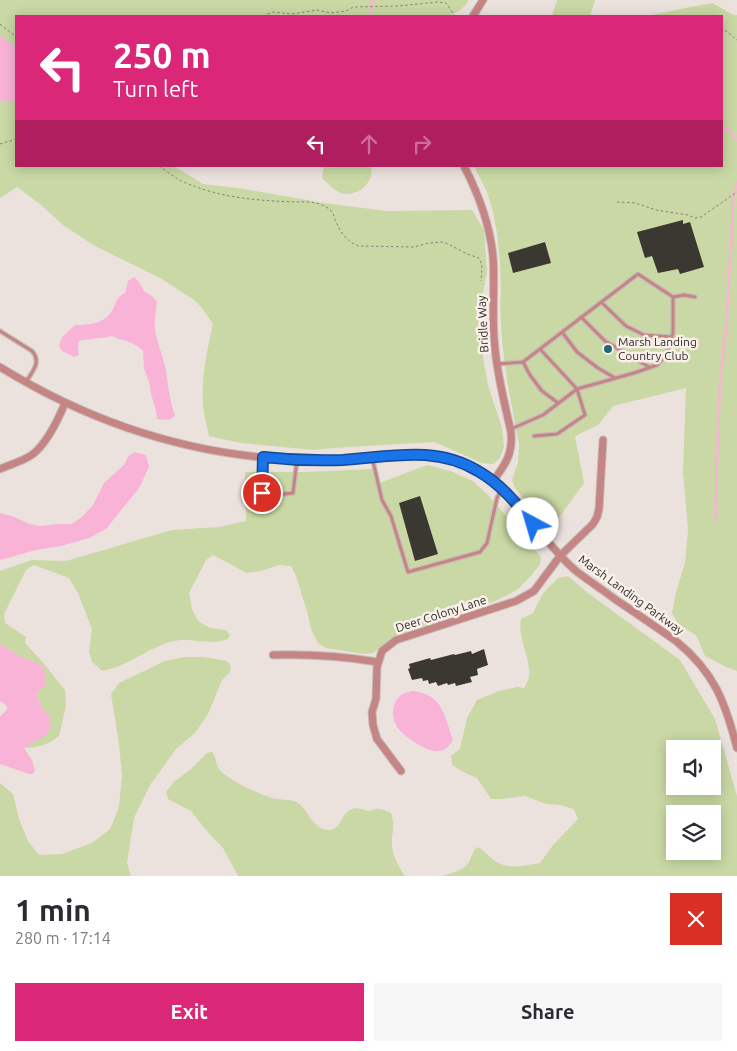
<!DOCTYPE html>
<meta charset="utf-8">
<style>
body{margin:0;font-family:Ubuntu,sans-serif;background:#f7f7f7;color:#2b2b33;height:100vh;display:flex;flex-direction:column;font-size:19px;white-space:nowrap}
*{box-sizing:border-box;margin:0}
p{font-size:16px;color:#7c7c81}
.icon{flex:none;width:28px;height:28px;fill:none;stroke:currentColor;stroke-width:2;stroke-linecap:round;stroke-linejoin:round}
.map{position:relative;height:876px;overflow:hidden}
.panel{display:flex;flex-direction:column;background:#fff;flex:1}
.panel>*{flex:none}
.guide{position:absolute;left:15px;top:15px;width:708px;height:152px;border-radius:0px;box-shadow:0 2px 12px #0003;background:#db2777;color:#fff;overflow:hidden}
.controls{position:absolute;left:666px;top:740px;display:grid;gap:10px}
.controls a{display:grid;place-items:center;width:55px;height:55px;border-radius:0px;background:#fff;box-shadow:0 2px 12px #0003;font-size:25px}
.pin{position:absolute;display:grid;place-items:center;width:42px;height:42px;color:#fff;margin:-21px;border:2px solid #fff;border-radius:50%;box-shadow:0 1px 5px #0007}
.me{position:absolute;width:55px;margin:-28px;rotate:321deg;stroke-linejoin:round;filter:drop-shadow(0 0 4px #0008)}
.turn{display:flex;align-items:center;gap:18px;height:105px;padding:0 15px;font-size:22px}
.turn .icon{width:65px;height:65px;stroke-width:2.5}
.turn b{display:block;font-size:35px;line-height:42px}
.lanes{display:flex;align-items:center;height:48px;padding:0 15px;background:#0003;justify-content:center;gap:25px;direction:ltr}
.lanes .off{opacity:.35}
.round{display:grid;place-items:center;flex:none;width:52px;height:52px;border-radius:0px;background:#f7f7f7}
.headline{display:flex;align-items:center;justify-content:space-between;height:85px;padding:0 15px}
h1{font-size:30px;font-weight:600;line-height:38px}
.cta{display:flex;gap:10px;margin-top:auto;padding:10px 15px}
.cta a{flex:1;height:58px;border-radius:0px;background:#db2777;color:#fff;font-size:20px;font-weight:600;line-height:58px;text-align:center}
.cta a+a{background:#f7f7f7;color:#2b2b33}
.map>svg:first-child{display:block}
.green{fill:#c9d8a4;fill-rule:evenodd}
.water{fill:#f9b3d7}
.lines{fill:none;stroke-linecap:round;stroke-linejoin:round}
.stream{stroke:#f9b3d7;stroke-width:2.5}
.building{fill:#3b3831}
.lane-casing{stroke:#c6beb9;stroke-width:5.5}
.street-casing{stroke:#c6beb9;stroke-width:9}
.path{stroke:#86807c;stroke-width:1;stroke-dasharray:2.5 2.5;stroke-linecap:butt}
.lane{stroke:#c58584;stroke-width:3}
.street{stroke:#c58584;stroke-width:7}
.route-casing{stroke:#114b97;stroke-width:12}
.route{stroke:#1a73e8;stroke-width:9}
.poi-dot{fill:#246679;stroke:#f9f0ea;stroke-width:2}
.labels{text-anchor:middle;stroke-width:5;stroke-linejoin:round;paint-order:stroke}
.street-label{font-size:12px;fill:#302c2a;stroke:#f9f0ea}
.poi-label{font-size:12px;fill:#302c2a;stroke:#f9f0ea;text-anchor:start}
</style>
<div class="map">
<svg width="737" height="876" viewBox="0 0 737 876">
<rect width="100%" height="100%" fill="#ece2dd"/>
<path class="green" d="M0 0H469C463 9 457 14 446 16H361L360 15 347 16H16V166H174L203 184 238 188 324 203 387 211 472 210 484 230 487 272 479 312 480 340 488 385 502 428 504 447 500 458 493 464 482 463 434 442 333 448 314 450 241 443 209 436C207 426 204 416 203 406 201 378 207 351 213 324L202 308 194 300 162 279 95 246 63 225 40 204 17 187 0 198Z
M557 0H595L590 16H552Z
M713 3 731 14 737 15V671L724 666 705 656 696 635 679 625 672 613 676 592 685 563 688 530 683 472 686 388 613 406 598 425 575 436 584 483 550 530 515 488 512 480 518 462 519 445 507 380 502 341 500 303 501 292 500 262 497 233 493 212 487 192 474 166H721V16H647L690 7Z
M324 166H371C371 170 372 175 370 178 367 189 352 197 341 193 334 190 328 184 322 178Z
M427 465 450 471 473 481 489 496 541 557 540 565 529 578 517 590 493 602 410 630 391 639 373 653 363 654 326 648 318 643 311 629 307 611 296 576 291 566 279 565 261 571 247 573 213 555 206 560 189 593 192 609 198 621 210 628 226 630 230 635 228 639C210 646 192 637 174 641 148 647 128 667 102 671L92 662 89 652 92 629 78 593 69 578 34 565 26 570 4 614 5 623 26 637 25 643 45 665 65 690 66 706 59 736 49 743 36 747 24 748 30 744 49 717 39 703 37 691 46 684V675L42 665 21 657 0 644V571L32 560 66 561 172 530 219 527 246 521 245 472H307L372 469 377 484Z
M568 576 588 593 680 660 715 719 737 796V876H443C452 873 464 870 469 862 472 856 472 852 477 847 484 850 485 853 490 857 505 871 522 866 540 863L553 845 578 819 574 809 560 805 546 804 525 796 502 799H491L477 778 463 772 452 765 451 756 460 749 467 718 477 700 499 691 517 687 524 688C526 684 529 680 529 676 531 658 517 637 521 619L533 613 543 593 558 578ZM675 749H712V786H675ZM675 814H712V851H675Z
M184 657H204L227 661 231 666 230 672 222 680 208 714 195 733 176 749 150 785 134 818 127 863 131 876H0V783L13 794 19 819 28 841 39 855 62 854 92 843 110 829 119 807 122 776 119 744 111 694 119 683 165 661Z
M212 752C217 758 215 763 219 769 229 781 257 793 272 798 279 800 293 799 298 803 309 811 313 830 329 830 342 829 341 814 350 810 357 806 363 810 369 811 373 811 376 808 380 809 383 809 388 812 391 813 396 828 391 832 392 846 393 857 399 867 405 876H238L223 848 206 830 191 811 168 799 166 792 174 782 191 769 207 753Z"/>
<path class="water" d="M0 35 8 42 16 47V100C11 102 5 103 0 100Z
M134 277 139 282 144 291 152 296 157 302C156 311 154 320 155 329 157 343 163 356 166 370 168 386 170 401 175 416 170 421 164 420 157 419L156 411 151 394 150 385 144 368 143 351C135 342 123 341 112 336 101 339 90 338 79 341L78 348 79 355 74 357 62 351 59 346 62 337 75 325C87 325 101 324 109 315 116 307 115 297 125 293L128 281Z
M134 452 146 455 149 467 139 488 106 529 89 538 61 546 36 550 0 560V513L12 516 29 524 41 526 59 524H72L82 517 93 505 104 483 124 465 128 457Z
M0 644 21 657 42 665 46 675V684L37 692 39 703 49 717 51 726 46 735 24 748 32 760 35 771 32 774H29L0 764V717L7 709 6 705 0 701Z
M412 691C443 694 444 715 453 740 449 746 446 750 439 751 427 753 399 734 395 723 390 713 394 697 405 693 407 692 410 692 412 691Z"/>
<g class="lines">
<path class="stream" d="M370 16 372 0
M721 128 729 130 733 137 737 140
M715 520 720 380 726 329 731 247 733 202 737 183"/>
</g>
<path class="building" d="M683 220V224L690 222 704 267 680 274 678 269 658 273 652 256 645 258 637 232Z
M545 242 551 263 513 273 508 253Z
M420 496 438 554 415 561 399 503Z
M484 649 488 665 477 669 478 675 470 677 472 682 456 686 455 683 448 685 447 683 438 686 436 682 429 684 428 680 423 681 422 678 412 680 408 669 410 668 409 664 430 658 431 660 454 654 455 655 471 651 472 654Z"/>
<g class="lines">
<g class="lane-casing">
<path id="lane" d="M601 302 626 326 644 335 672 337
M581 317 605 341 649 367
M0 331 32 351C42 362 32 372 26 382
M562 332 577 352 598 368 615 378
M523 362 530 375 542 391 558 403
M498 364 523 362 638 274 673 297 684 295 695 297
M511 429 543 415 577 389 634 373 657 365 667 354 673 333V297
M534 436 557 434 585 415 577 389 540 349
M372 457 382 500 391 516 408 572 480 552 487 543 497 498 502 488
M263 458 262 493 266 496 293 493 297 460"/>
</g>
<g class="street-casing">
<path id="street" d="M473 16 483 0
M464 166C479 195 490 224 493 257 495 283 492 311 494 337 496 369 504 401 511 432 513 453 506 464 493 481
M0 367C99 428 203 460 319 460 368 461 416 445 463 463 514 483 536 537 576 571 589 581 603 590 616 600 636 613 656 627 676 641 714 672 725 701 737 748
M0 469C11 464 24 461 33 454 48 442 58 420 65 403
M273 655C310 654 341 656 378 662
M401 771 377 739 373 725 372 712 376 699 377 667 382 651 396 640 516 601 534 591 560 556 593 524 597 517 599 509 603 440"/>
</g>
<path class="path" d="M263 16 273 12 292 14 317 10 331 13 346 11 353 7 398 6 438 2 446 3 455 16
M0 24 11 33 16 36
M721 27 737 40
M0 144 16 139
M159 166C168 172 176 179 186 183 221 198 260 201 298 202 309 201 325 203 332 212 334 216 335 220 337 224 341 234 349 243 359 246L414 247 429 243 443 242 450 245 467 254 479 258 482 265 481 281
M617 202 635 203 656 210 688 215 695 218 701 217 737 192"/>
<use href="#lane" class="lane"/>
<use href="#street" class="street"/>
</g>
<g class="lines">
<g class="route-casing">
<path id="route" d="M262 493 263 457C290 460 316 461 343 460 390 457 435 445 478 471 501 484 517 504 533 524"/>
</g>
<use href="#route" class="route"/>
</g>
<circle class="poi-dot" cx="608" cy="349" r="5"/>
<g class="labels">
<g class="street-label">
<text transform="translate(483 324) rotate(-93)" y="4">Bridle Way</text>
<text transform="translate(631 595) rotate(36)" y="4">Marsh Landing Parkway</text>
<text transform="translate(441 614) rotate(-18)" y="4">Deer Colony Lane</text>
</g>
<g class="poi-label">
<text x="618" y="346">Marsh Landing<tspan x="618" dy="14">Country Club</tspan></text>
</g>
</g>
</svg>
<div class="controls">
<a><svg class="icon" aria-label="sound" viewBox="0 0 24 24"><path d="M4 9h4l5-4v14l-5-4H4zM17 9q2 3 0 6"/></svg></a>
<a><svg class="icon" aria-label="layers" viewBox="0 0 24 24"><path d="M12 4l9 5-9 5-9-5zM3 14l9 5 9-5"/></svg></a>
</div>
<div class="pin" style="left:262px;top:493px;background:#d93025"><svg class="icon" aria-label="arrive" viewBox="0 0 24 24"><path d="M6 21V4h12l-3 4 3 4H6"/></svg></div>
<svg class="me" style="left:533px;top:524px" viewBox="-20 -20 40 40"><circle r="19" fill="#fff"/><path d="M0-13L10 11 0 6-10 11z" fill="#1a73e8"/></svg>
<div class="guide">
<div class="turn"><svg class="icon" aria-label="left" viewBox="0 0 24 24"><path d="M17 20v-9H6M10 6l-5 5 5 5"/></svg><div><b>250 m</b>Turn left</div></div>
<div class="lanes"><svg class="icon" aria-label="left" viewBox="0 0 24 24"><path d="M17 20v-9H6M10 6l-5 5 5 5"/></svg><svg class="icon off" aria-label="ahead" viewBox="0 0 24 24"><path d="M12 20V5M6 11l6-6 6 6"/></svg><svg class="icon off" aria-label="right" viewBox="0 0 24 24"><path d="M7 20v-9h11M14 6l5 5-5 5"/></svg></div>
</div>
</div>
<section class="panel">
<div class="headline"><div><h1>1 min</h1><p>280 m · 17:14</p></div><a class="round" style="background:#d93025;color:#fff"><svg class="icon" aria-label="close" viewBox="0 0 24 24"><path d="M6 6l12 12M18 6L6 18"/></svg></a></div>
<div class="cta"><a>Exit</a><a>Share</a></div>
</section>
